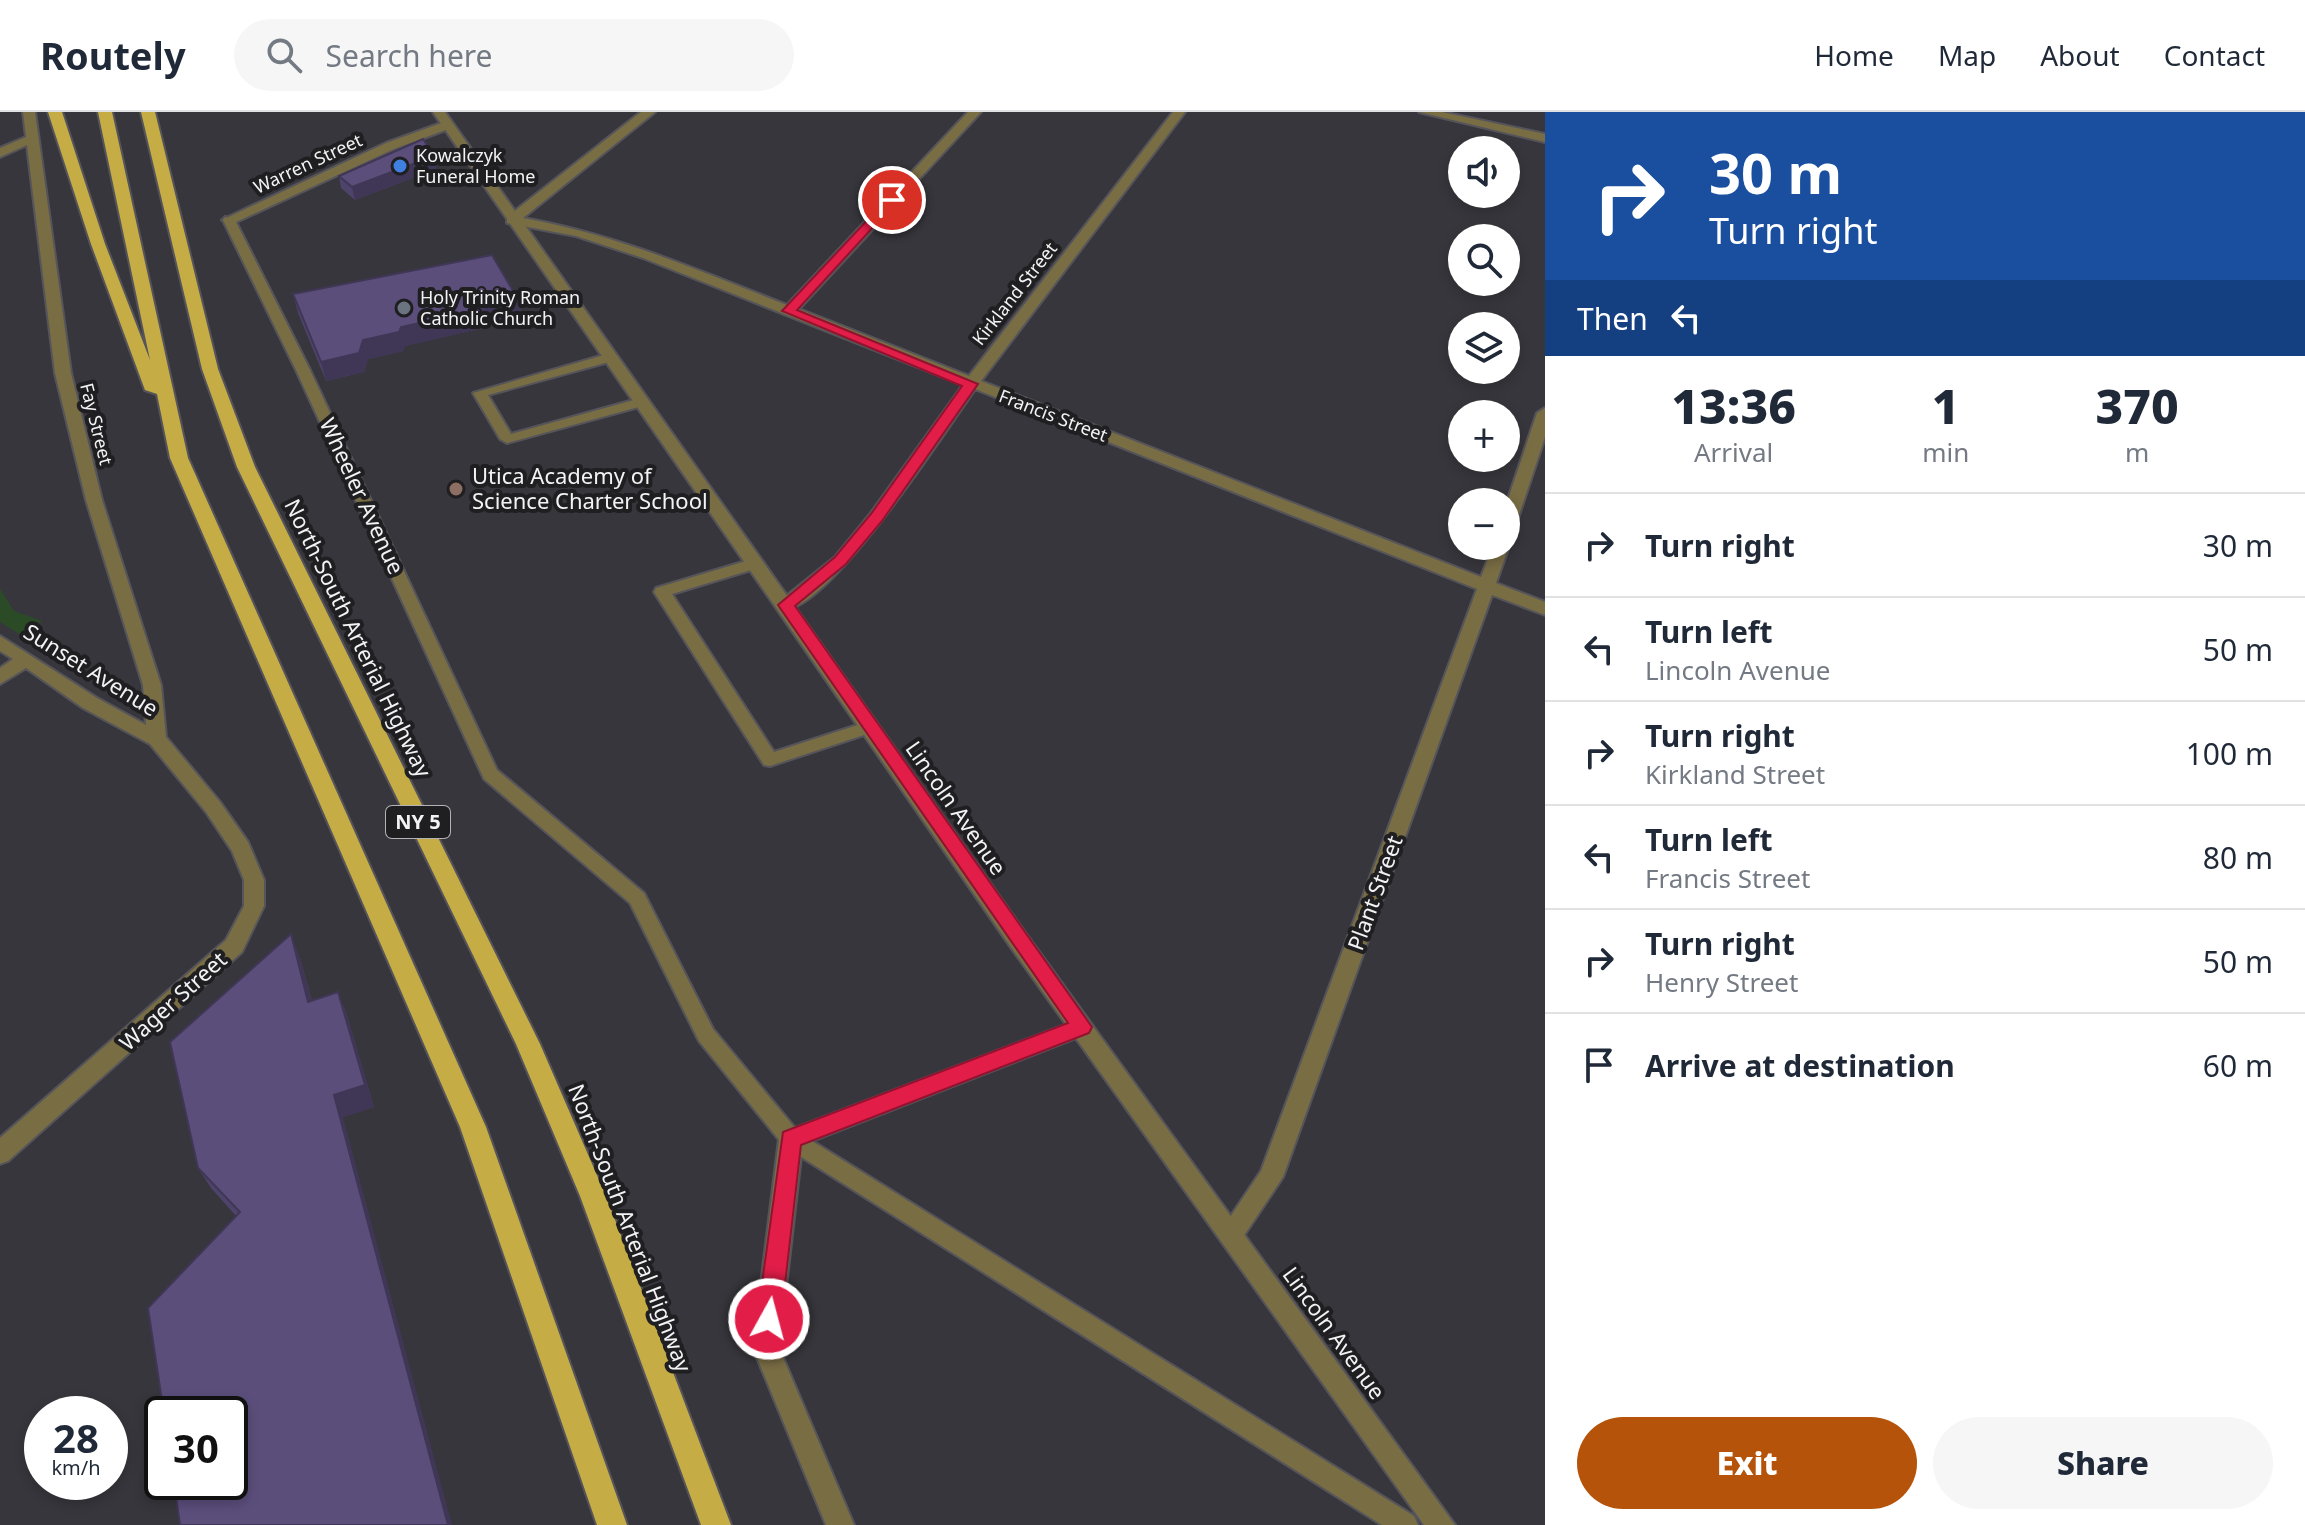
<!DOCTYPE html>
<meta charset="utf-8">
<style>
body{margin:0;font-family:"Noto Sans",sans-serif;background:#f6f6f7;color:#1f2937;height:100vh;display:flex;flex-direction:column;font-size:30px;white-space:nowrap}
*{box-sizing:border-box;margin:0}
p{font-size:26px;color:#747a83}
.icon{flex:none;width:44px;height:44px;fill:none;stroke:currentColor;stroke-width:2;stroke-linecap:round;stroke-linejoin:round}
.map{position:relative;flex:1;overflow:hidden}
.drawer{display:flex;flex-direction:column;background:#fff;width:760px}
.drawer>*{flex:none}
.hud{background:#1a4fa0;color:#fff;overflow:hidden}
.fabs{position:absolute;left:1448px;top:24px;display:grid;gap:16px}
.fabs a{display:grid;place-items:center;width:72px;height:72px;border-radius:50%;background:#fff;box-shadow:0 4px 12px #0003;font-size:40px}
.speed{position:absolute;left:24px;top:1284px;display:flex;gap:16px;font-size:40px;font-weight:700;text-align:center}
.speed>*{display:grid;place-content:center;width:104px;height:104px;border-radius:50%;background:#fff;box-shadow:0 4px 12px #0003;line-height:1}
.speed small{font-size:20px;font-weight:400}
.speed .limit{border:4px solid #111;border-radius:12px;background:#fff;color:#111}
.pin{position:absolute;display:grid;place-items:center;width:68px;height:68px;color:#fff;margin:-34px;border:4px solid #fff;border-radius:50%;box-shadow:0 2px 8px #0007}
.me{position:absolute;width:88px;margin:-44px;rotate:7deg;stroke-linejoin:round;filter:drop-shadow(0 0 6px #0008)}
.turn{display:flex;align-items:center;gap:28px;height:168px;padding:0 32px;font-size:36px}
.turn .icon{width:104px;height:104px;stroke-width:2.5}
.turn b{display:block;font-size:56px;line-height:68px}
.then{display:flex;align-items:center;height:76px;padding:0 32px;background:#0003;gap:16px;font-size:30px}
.eta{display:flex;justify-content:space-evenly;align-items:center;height:136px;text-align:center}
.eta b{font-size:48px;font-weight:800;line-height:56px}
.primary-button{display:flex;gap:16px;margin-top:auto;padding:16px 32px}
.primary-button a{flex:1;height:92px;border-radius:48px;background:#b45309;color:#fff;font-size:32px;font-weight:800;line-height:92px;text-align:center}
.primary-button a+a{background:#f6f6f7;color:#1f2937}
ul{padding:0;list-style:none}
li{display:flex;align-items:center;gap:24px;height:104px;padding:0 32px;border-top:2px solid #e0e1e3}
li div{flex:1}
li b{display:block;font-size:30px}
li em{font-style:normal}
header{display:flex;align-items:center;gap:48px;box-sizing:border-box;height:112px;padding:0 40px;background:#fff;border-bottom:2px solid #e0e1e3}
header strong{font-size:38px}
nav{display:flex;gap:44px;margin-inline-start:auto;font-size:28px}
.search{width:560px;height:72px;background:#f6f6f7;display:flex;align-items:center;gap:20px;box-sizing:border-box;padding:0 28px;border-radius:44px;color:#747a83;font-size:30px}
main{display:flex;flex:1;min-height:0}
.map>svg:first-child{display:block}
.green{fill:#2b4b26}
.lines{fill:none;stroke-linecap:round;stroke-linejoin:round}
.service-casing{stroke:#55545a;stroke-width:4}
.minor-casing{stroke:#55545a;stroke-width:4}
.tertiary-casing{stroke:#55545a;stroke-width:4}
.trunk-casing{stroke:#55545a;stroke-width:4}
.service{fill:#796d44;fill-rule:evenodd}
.minor{fill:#796d44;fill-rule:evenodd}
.tertiary{fill:#796d44;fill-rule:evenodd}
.trunk{fill:#c6ac45;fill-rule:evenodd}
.wall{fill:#4e436a}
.shaded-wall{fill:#403756}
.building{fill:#5b4e7b;stroke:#403756;stroke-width:2}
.route{fill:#e11d48;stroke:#92132f;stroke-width:2}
.shop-dot{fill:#3f7fe0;stroke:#1f1e20;stroke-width:3}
.worship-dot{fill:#6b7280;stroke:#1f1e20;stroke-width:3}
.education-dot{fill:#8d6e63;stroke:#1f1e20;stroke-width:3}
.labels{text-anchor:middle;stroke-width:8;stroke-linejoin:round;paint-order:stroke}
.far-poi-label{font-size:18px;fill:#f3f3f6;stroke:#1f1e20;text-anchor:start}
.far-street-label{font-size:18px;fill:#f3f3f6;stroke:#1f1e20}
.shield{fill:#1f1e20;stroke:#b3b3b6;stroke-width:2}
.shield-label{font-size:20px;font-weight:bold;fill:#f3f3f6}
.poi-label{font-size:22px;fill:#f3f3f6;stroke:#1f1e20;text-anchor:start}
.street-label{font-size:22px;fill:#f3f3f6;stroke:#1f1e20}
</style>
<header>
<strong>Routely</strong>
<div class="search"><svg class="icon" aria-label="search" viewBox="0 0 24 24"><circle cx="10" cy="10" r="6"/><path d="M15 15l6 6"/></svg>Search here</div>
<nav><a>Home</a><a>Map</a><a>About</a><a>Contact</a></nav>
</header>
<main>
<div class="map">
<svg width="1545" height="1413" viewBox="0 0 1545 1413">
<rect width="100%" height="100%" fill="#37363c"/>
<path class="green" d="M0 477 14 499 42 509 19 522 0 510Z"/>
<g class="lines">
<g class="service-casing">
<path id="service" d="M225 105 235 108 310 258 497 658 644 781 713 917 795 1016 1075 909 1082 906 1089 909 1092 915 1089 921 812 1029 1414 1404 1418 1413H1382L784 1034 699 929 630 791 484 667 296 258 223 108Z
M611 241 618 245 616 248 488 283 511 322 641 286 648 290 646 293 507 331 500 327 473 281Z
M756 446 764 451 761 455 672 482 774 640 870 609 879 615 876 619 770 654 764 653 654 480 656 476Z"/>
</g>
<g class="minor-casing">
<path id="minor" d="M23 0H35L71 261 102 388 161 573 166 625 220 690 248 730 264 768V794L242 840 8 1049 0 1052V1026L226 828 244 794V768L232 739 206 700 150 632 83 596 26 556 0 572V556L13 547 0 539V524L97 586 146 613 143 573 86 388 55 261 27 33 0 45V36L26 25Z
M641 0H655L523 106C615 122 700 159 787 193L968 0H981L799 197 969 264 1173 0H1185L981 269 1481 465 1493 434H1506L1507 430 1509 434 1496 471 1545 490V503L1492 483 1283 1065 1241 1128 1232 1132 1223 1128 1220 1120 1261 1059 1477 477 975 277C949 314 823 509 780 497L777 493 780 489 835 445 871 401 963 273 643 146 576 124 507 111V105Z
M1419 0H1442L1545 22V30Z
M447 9 453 13 451 16 394 37 234 111 222 108 386 31Z
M1545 296V325L1514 418 1506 423V393L1537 301Z
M791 1016 799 1019 803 1027 779 1236 854 1413H826L753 1236 779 1027 783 1019Z"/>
</g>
<g class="tertiary-casing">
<path id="tertiary" d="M433 0H445L1026 822 1455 1413H1424L1010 834Z"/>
</g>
<g class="trunk-casing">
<path id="trunk" d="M48 0H62L105 132 150 248 98 0H112L188 346 486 1015 627 1413H597L460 1015 170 346 157 282 145 278 91 132Z
M141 0H155L218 257 255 355 540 932 606 1084 731 1413H701L580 1084 516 932 237 355 202 257Z"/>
</g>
<use href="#service" class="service"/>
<use href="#minor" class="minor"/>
<use href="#tertiary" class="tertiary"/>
<use href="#trunk" class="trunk"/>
</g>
<path class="wall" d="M434 44 436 57 355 88 341 76 339 64Z
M293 182 519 189 522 207 405 234 403 239 368 247 364 260 326 269 298 201Z
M300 846 312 889 338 880 347 903 374 995 343 1005 236 1104 211 1076 198 1056Z"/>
<path class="shaded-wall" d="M434 44 436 57 355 88 352 75Z
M519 189 522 207 405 234 403 239 368 247 364 260 326 269 321 250 363 228 401 215Z
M291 822 300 846 318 913 308 890Z
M338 880 347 903 374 995 343 1005 452 1413H448L334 983Z"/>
<path class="building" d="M423 27 434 44 352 75 339 64Z
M492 143 519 189 401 215 399 220 363 228 359 241 321 250 293 182Z
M291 822 308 890 338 880 365 973 334 983 448 1413H180L174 1370H230V1302H164L148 1196 240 1100 198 1056 170 930Z"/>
<path class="route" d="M888 86 898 88 797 198 978 272 882 409 846 452 795 494 1092 915 1089 921 801 1033 781 1207 777 1215 769 1218 761 1215 757 1207 783 1020 1068 911 778 493 835 445 871 402 962 274 782 199Z"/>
<circle class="shop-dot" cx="400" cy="54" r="8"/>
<circle class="worship-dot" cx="404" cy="196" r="8"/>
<circle class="education-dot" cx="456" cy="377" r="8"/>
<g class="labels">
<g class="far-poi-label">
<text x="416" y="50">Kowalczyk<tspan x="416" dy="21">Funeral Home</tspan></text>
<text x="420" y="192">Holy Trinity Roman<tspan x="420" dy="21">Catholic Church</tspan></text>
</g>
<g class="far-street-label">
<text transform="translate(308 52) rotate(-25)" y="6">Warren Street</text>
<text transform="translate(1015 182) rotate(-52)" y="6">Kirkland Street</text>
<text transform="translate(1053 304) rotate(21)" y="6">Francis Street</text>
<text transform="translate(96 312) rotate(76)" y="6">Fay Street</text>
</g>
<rect class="shield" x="386" y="694" width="64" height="32" rx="6"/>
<g class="shield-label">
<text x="418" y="717">NY 5</text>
</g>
<g class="poi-label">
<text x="472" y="372">Utica Academy of<tspan x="472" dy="25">Science Charter School</tspan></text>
</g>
<g class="street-label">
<text transform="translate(362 384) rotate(65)" y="8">Wheeler Avenue</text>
<text transform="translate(358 526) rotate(64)" y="8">North-South Arterial Highway</text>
<text transform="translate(91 558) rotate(32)" y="8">Sunset Avenue</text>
<text transform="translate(956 696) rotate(55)" y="8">Lincoln Avenue</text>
<text transform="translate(1375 781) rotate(-70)" y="8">Plant Street</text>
<text transform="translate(173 889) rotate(-42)" y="8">Wager Street</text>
<text transform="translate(630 1116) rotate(69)" y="8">North-South Arterial Highway</text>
<text transform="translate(1334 1221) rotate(54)" y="8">Lincoln Avenue</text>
</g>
</g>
</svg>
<div class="fabs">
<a><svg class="icon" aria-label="sound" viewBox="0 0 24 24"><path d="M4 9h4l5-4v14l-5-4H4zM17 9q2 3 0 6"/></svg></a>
<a><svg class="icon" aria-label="search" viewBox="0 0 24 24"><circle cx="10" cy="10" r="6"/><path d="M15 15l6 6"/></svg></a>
<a><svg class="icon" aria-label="layers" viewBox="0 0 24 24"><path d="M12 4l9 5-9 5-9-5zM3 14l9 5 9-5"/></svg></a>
<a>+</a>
<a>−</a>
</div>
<div class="speed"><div>28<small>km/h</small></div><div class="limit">30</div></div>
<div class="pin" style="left:892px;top:88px;background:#d93025"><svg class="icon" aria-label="arrive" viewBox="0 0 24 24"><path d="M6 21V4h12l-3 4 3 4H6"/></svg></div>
<svg class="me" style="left:769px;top:1207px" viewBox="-20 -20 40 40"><circle r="17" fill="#e11d48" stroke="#fff" stroke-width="3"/><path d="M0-11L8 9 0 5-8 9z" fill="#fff"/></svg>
</div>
<section class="drawer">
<div class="hud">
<div class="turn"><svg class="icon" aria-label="right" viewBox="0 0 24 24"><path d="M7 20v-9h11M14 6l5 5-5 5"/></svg><div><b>30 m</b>Turn right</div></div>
<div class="then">Then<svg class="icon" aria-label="left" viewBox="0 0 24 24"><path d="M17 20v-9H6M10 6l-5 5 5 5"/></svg></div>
</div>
<div class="eta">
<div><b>13:36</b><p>Arrival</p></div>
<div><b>1</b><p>min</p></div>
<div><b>370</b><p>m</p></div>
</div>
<ul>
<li><svg class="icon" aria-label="right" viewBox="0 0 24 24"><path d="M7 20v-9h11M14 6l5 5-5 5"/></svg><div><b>Turn right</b></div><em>30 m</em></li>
<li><svg class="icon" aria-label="left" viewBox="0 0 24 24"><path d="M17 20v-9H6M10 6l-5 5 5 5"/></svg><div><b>Turn left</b><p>Lincoln Avenue</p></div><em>50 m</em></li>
<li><svg class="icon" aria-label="right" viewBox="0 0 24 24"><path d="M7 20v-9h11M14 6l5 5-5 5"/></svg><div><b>Turn right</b><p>Kirkland Street</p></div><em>100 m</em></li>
<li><svg class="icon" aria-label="left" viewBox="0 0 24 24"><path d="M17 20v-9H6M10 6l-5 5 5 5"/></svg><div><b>Turn left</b><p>Francis Street</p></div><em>80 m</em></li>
<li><svg class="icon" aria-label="right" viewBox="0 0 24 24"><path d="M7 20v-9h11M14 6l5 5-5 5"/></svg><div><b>Turn right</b><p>Henry Street</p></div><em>50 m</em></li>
<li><svg class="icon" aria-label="arrive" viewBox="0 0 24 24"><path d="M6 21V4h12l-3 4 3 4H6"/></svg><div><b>Arrive at destination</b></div><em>60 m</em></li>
</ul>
<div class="primary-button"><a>Exit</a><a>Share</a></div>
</section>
</main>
